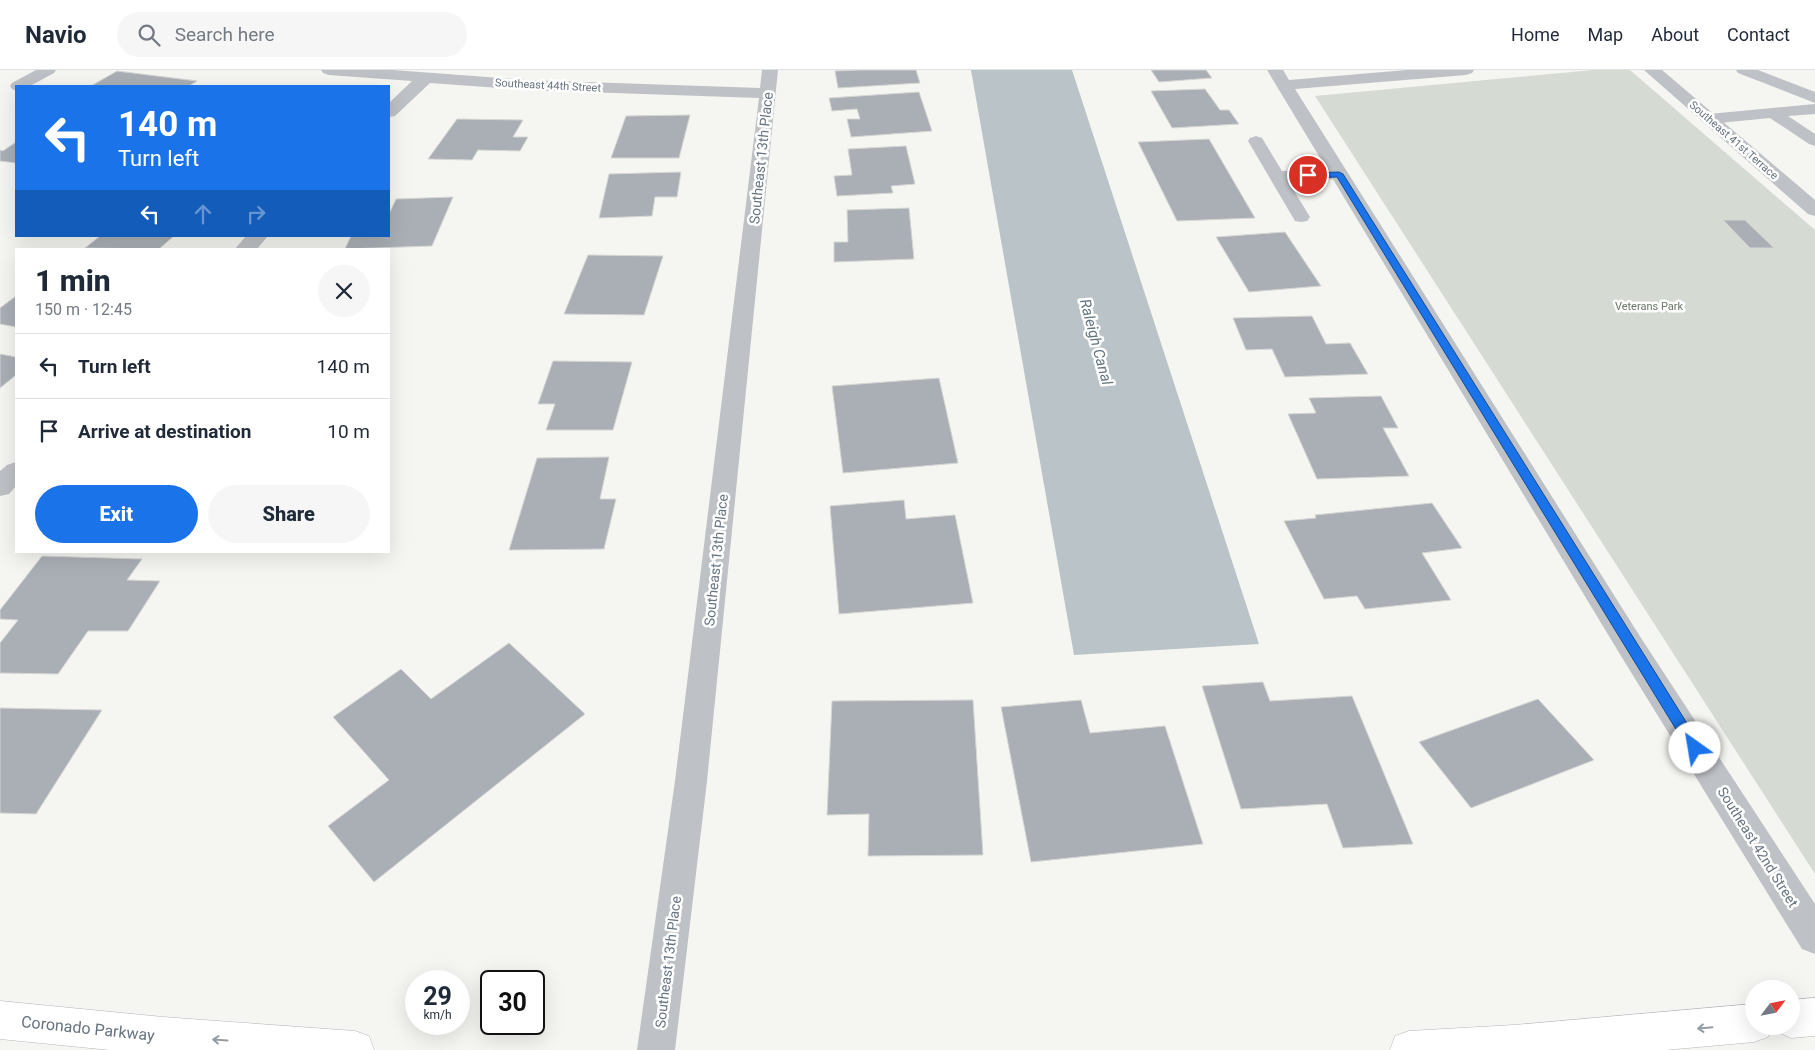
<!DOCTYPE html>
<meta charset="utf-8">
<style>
body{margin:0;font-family:Roboto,sans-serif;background:#f6f6f7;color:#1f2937;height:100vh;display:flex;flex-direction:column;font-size:19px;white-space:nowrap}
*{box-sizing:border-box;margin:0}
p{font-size:16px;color:#747a83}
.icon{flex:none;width:28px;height:28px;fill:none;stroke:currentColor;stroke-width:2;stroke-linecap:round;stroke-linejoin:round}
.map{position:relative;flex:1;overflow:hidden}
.drawer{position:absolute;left:15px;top:178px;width:375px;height:305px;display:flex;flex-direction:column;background:#fff;border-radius:0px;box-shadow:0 5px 20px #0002}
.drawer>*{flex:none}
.banner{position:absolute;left:15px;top:15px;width:375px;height:152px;border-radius:0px;box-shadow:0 5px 20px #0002;background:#1a73e8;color:#fff;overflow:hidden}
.needle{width:32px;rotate:58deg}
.tools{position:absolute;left:1745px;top:910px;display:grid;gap:10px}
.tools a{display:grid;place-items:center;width:55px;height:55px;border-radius:50%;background:#fff;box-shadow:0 5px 20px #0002;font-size:25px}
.speed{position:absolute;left:405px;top:900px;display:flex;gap:10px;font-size:25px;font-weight:700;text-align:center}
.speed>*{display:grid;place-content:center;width:65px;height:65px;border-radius:50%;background:#fff;box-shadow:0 5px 20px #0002;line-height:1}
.speed small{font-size:12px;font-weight:400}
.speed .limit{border:2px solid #111;border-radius:8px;background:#fff;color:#111}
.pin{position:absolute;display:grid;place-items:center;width:42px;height:42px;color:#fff;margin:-21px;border:2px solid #fff;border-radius:50%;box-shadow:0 1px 5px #0007}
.me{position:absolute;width:55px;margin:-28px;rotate:328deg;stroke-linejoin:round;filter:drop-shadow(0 0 4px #0008)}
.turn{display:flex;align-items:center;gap:18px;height:105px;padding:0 20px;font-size:22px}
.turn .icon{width:65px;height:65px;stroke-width:2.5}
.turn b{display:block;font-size:35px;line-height:42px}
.lanes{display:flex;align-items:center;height:48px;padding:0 20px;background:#0003;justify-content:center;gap:25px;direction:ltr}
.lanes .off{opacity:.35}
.round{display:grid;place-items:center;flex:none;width:52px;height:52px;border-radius:26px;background:#f6f6f7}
.overview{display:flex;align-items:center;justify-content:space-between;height:85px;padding:0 20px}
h1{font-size:30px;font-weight:800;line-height:38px}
.button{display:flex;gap:10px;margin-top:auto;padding:10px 20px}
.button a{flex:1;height:58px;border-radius:30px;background:#1a73e8;color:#fff;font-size:20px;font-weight:800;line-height:58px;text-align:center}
.button a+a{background:#f6f6f7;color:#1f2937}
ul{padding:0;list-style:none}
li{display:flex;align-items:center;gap:15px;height:65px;padding:0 20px;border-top:1px solid #e0e1e3}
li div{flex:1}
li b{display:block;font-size:19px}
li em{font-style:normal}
header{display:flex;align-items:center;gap:30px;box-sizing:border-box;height:70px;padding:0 25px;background:#fff;border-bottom:1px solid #e0e1e3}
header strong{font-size:24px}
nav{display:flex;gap:28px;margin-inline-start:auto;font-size:18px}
.search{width:350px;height:45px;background:#f6f6f7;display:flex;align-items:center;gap:12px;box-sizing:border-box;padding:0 18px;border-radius:28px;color:#747a83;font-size:19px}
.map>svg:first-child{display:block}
.green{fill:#d5dbd3}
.water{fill:#b9c3c8}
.building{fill:#a9afb5;stroke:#d6d6d4}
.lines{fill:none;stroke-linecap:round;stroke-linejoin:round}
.secondary-casing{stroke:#b3b7bb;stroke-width:1}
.lane{fill:#bec1c5;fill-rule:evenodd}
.street{fill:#bec1c5;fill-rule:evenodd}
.secondary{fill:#fff;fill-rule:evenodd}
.oneway{stroke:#949da6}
.route{fill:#1a73e8;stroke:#114b97}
.labels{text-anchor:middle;stroke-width:5;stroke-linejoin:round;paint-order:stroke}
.far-street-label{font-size:11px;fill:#667380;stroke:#fff}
.far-park-label{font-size:11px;fill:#677864;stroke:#fff}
.street-label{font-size:14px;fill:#667380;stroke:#fff}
.water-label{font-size:15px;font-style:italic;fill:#62747d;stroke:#fff}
.near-street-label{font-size:16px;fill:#667380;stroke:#fff}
</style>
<header>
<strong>Navio</strong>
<div class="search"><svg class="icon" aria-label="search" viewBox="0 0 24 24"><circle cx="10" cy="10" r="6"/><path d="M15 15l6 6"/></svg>Search here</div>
<nav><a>Home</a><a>Map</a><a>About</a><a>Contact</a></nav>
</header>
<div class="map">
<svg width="1815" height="980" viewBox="0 0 1815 980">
<rect width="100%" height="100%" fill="#f5f5f1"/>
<path class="green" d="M1593 0H1630L1815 160V804L1315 26Z"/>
<path class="water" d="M971 0H1072L1259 574 1074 585Z"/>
<path class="building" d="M859 0H916L920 13 838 18 835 1Z
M1151 0H1206L1212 8 1159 12Z
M117 1 197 11 189 16H91Z
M1205 19 1220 40H1229L1239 54 1172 58 1151 21Z
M919 22 932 61 851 67 847 49H860L857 39 832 41 829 28Z
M690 45 679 88H611L626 46Z
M457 49 523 50 513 67H528L520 81 478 80 472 90 428 89Z
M1209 69 1255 148 1177 151 1138 72Z
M16 72V93L0 91V80L3 81Z
M906 76 915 114 891 116 893 123 837 126 834 106 852 105 848 79Z
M681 102 677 127H655L652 146 599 148 609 104Z
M453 127 432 176 345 179 351 166H389V144L396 129Z
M909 138 914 189 834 192V172H848L847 140Z
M1723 150H1745L1774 178H1750Z
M1285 162 1321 216 1249 222 1216 167Z
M100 166H174L159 179 85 178Z
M588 185 663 186 644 245 564 244Z
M16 226V257L0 254V238Z
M1312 246 1326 274 1350 273 1368 304 1285 307 1272 279 1246 280 1233 248Z
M0 284 16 287V305L0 318Z
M553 291 632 292 613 360H546L555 334H538Z
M939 308 958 393 843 403 832 316Z
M1381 326 1398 358H1383L1409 406 1317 409 1288 344 1316 343 1309 328Z
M609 387 600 429H616L604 479 509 480 537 388Z
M904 430 906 449 955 445 973 533 839 544 830 436Z
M1432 433 1462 478 1422 483 1451 530 1365 539 1357 526 1324 529 1284 451 1316 448 1315 445Z
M42 486 142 489 127 510 160 511 128 561H88L58 604 0 603V573L18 550 0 549V540Z
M509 573 585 644 374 812 328 756 389 710 333 647 401 599 431 629Z
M1263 612 1270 631 1352 626 1413 774 1343 778 1327 734 1241 739 1202 616Z
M1538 629 1594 690 1471 738 1419 672Z
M973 630 983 785 868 786 869 744 827 745 832 631Z
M1081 630 1090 663 1165 656 1203 774 1031 792 1001 637Z
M0 638 102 640 36 744 0 743Z"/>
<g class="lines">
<g class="secondary-casing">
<path id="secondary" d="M1815 928V966L1791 968 1778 962 1775 956H1791V930Z
M0 931 163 947 355 961 369 966 374 980H110L0 969Z
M1754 934V956H1772L1768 967 1754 972 1665 980H1390L1395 966 1409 961 1514 955Z"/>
</g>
<path class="lane" d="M1815 34V44L1788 46 1815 64V76L1809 74 1770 48 1709 54 1703 52 1701 49 1703 46 1709 44Z
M1256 66 1262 68 1282 101 1339 99 1345 100 1347 104 1345 108 1339 109 1288 111 1310 147 1307 151 1301 152 1295 151 1248 71 1250 68Z"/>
<path class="street" d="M36 0H56L54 3 30 16H16V21L12 19 10 16 12 13Z
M321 0H393L527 10 760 18 762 0H778L707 711 675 980H637L675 711 759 28 527 20 430 13 395 46 389 47V33L412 11 329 5 323 3Z
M1267 0H1283L1289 10 1407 0H1474L1472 3 1466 5 1295 19 1641 568 1815 834V884L1802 879 1621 586Z
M1644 0H1662L1815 130V146L1808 144Z
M1736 0H1758L1815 22V33L1738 3Z
M246 166H268L257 179H235Z
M16 392V416L9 424 0 426V401L7 395Z"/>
<use href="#secondary" class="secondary"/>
</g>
<defs><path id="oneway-shaft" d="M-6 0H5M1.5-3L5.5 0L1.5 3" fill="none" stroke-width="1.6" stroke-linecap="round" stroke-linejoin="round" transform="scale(1.25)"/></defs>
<g class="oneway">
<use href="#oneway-shaft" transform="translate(1705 958) rotate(175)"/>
<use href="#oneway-shaft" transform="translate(220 970) rotate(-176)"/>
</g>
<path class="route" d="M1339 102 1343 104 1700 674 1702 678 1700 682 1695 684 1690 682 1337 107 1308 108 1304 105 1308 103Z"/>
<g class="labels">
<g class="far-street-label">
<text transform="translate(548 15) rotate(3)" y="4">Southeast 44th Street</text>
<text transform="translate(1734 70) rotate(41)" y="4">Southeast 41st Terrace</text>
</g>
<g class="far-park-label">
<text x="1649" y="240">Veterans Park</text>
</g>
<g class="street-label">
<text transform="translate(761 88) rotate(-84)" y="5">Southeast 13th Place</text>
<text transform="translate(716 490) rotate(-84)" y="5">Southeast 13th Place</text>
<text transform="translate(1758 777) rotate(58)" y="5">Southeast 42nd Street</text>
<text transform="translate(668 892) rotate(-83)" y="5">Southeast 13th Place</text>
</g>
<g class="water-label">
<text transform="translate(1096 272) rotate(75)" y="5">Raleigh Canal</text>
</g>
<g class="near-street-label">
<text transform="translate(88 958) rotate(6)" y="6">Coronado Parkway</text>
</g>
</g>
</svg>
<div class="tools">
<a><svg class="needle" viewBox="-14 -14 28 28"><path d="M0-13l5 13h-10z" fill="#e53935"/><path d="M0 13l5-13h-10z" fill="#747a83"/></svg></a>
</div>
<div class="speed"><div>29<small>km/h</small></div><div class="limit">30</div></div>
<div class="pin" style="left:1308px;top:105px;background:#d93025"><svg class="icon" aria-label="arrive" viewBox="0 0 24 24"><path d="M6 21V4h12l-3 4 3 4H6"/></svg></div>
<svg class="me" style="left:1695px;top:678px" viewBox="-20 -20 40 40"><circle r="19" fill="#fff"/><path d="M0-13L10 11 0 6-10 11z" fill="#1a73e8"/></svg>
<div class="banner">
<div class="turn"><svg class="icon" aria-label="left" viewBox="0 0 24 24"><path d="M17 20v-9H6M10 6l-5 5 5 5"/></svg><div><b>140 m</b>Turn left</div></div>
<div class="lanes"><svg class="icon" aria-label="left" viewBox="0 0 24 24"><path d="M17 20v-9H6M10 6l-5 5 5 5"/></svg><svg class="icon off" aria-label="ahead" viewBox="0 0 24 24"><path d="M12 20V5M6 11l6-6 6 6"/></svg><svg class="icon off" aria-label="right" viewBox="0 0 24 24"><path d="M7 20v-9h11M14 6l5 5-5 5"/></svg></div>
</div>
<section class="drawer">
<div class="overview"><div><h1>1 min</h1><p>150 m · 12:45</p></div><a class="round"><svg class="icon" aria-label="close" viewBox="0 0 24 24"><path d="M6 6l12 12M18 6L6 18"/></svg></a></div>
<ul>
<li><svg class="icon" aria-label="left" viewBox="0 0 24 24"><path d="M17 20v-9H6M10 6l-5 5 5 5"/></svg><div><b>Turn left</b></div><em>140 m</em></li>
<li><svg class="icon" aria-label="arrive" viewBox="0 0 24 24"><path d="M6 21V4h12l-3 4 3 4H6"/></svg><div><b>Arrive at destination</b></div><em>10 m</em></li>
</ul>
<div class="button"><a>Exit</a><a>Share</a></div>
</section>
</div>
